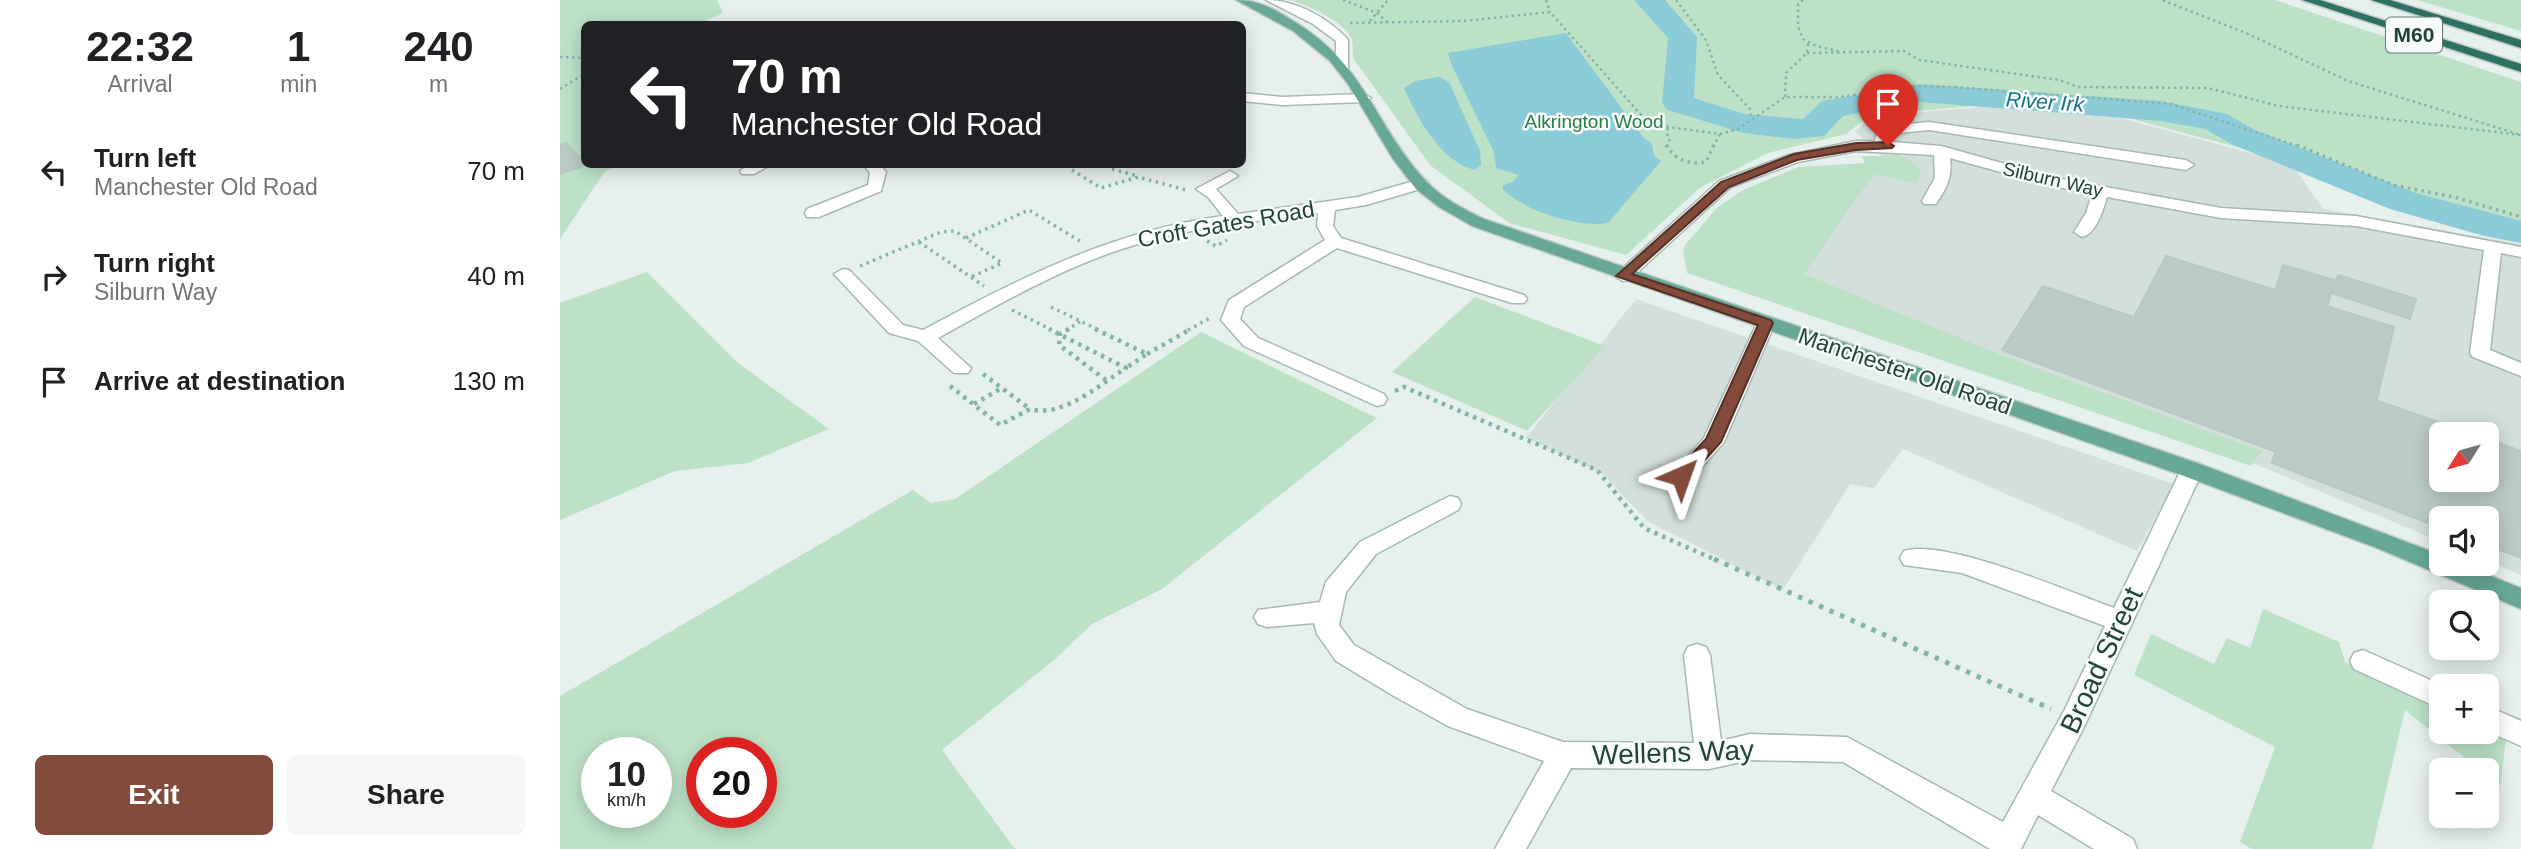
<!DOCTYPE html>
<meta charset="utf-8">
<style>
body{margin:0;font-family:Helvetica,sans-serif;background:#f6f6f6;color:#202124;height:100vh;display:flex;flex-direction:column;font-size:26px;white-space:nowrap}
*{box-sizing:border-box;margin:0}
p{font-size:23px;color:#757577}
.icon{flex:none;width:38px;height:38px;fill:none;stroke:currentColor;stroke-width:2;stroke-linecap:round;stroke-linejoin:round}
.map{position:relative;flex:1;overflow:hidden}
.sheet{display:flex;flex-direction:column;background:#fff;width:560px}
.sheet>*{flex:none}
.banner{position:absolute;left:21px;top:21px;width:665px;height:147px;border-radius:10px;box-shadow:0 4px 18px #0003;background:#202124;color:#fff;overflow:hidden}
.needle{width:46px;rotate:233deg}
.controls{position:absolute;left:1869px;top:422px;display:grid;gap:14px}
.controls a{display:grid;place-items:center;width:70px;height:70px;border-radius:10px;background:#fff;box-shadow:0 4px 18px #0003;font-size:35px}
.speed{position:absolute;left:21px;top:737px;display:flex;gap:14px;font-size:35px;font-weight:700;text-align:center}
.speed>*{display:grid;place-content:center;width:91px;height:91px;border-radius:50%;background:#fff;box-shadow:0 4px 18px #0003;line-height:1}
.speed small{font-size:18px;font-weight:400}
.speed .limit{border:10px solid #d22;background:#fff;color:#111}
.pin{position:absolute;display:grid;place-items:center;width:60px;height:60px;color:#fff;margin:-72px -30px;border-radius:50% 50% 50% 0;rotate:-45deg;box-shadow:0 0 7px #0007}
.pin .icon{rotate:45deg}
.me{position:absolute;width:77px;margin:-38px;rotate:43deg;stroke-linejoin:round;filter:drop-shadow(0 0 5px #0008)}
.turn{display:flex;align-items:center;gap:24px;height:147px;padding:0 35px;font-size:32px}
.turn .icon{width:91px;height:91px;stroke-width:2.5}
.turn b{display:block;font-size:49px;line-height:60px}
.eta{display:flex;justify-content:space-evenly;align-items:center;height:119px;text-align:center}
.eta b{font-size:42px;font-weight:600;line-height:49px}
.button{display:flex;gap:14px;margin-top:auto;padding:14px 35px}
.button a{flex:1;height:80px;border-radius:10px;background:#824b3c;color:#fff;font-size:28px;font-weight:600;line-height:80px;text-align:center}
.button a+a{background:#f6f6f6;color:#202124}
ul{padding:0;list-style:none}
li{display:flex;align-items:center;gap:21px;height:105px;padding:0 35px}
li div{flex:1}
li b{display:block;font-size:26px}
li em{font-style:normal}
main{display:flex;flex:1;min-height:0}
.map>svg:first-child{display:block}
.built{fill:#d3dfda;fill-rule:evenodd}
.green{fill:#bde1c7;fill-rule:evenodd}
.water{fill:#8bcbd7}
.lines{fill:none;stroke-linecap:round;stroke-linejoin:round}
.river{fill:#8bcbd7;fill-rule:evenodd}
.building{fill:#bacac4;stroke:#b7c9c2;stroke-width:2}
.minor-casing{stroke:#a7b8b2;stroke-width:3}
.major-casing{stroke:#c1cac8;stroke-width:3}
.highway-casing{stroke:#c1cac8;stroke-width:3}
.path-far3{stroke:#84b4a5;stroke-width:2.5;stroke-dasharray:2.5 3.5;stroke-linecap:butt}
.path-far2{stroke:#84b4a5;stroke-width:3.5;stroke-dasharray:2.5 4.5;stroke-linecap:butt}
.path-far1{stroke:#84b4a5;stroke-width:4.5;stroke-dasharray:3.5 5;stroke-linecap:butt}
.path{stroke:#84b4a5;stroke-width:5;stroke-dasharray:4.5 7;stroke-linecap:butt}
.minor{fill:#fff;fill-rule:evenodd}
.major{fill:#67a796;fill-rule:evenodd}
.highway{fill:#2c7162;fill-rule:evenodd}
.route{fill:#824b3c;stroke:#543127;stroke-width:2}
.labels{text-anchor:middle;stroke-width:5;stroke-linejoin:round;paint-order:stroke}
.far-park-label{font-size:19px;fill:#2a7c49;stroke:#f6fbf9}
.far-street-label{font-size:19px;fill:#23433a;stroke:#f6fbf9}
.shield{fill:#f6fbf9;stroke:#627a73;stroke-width:2}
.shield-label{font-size:21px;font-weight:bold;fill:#23433a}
.far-water-label{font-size:21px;font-style:italic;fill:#187283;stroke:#f6fbf9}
.street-label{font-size:23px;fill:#23433a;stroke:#f6fbf9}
.near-street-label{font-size:28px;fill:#23433a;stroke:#f6fbf9}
</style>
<main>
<section class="sheet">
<div class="eta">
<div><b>22:32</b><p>Arrival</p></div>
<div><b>1</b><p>min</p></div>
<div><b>240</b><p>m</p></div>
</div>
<ul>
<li><svg class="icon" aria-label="left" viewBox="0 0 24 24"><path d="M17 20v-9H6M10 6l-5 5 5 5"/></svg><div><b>Turn left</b><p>Manchester Old Road</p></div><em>70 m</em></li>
<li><svg class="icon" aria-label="right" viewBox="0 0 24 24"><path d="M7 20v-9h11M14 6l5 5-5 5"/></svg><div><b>Turn right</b><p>Silburn Way</p></div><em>40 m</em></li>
<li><svg class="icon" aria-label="arrive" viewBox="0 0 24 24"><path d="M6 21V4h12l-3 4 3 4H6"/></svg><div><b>Arrive at destination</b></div><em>130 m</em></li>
</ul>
<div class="button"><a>Exit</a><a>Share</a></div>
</section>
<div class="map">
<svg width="1961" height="849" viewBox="0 0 1961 849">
<rect width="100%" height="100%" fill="#e5efeb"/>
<path class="built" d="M1420 107 1560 118 1732 164 1763 209 1961 244V575L1927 561V518H1881V542L1688 461 1217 303 1322 157 1295 131 1314 116ZM1881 434H1927V480H1881Z
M1076 299 1369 400 1614 484 1577 551 1343 449 1314 488 1290 484 1223 590 1087 521 1043 474 966 438Z"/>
<path class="green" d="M0 0H157L163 13 143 22 146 24H24V164L60 165 45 171 0 239Z
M730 0H1715L1961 82V223L1557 115 1414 106 1310 115 1286 134 1208 153 1141 187 1066 255 949 223 870 165 793 58C793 52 793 45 792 40 786 22 747 5 730 0Z
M1857 0H1961V31Z
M1334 153C1348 158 1369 167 1357 184L1316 174 1303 189 1244 274 1441 355 1702 451 1691 466 1127 273 1123 251 1125 245 1157 208 1181 191 1238 167 1305 163 1302 156H1330Z
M87 272 178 363 269 429 188 463 115 471 0 520V303Z
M915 297 1045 346 967 431 832 372Z
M641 332 817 418 602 589 532 624 494 660 382 750 455 849H0V696L353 490 371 503 395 499ZM96 752V812H37V752ZM142 752H201V812H142Z
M1703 609 1779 642 1785 662 1881 709V732L1927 731 1946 740 1940 785 1927 775V770H1920L1845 710 1812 849H1692L1680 842 1715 747 1574 675 1591 634 1654 664 1667 638 1690 648Z"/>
<path class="water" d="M1006 33 1083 137 1092 144 1094 156 1101 161 1048 223C1019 228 963 211 943 189V185L952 182 959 175 936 168 934 152 892 66 888 53Z
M879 77 889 82 920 151 921 165 915 170C881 162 857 118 844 88L855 81Z"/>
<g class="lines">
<path class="river" d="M1074 0H1105L1137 37 1134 98 1184 114 1243 119 1262 101 1360 84 1601 101 1667 114 1695 130 1856 193 1961 221V243L1924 236 1830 209 1671 144 1645 129 1601 121 1360 102 1283 116 1264 136 1233 139 1184 133 1107 110 1102 103 1108 38Z"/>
</g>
<path class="building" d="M6 143 27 165 0 174V145Z
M1606 256 1834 327 1817 400 1574 317Z
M1723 265 1774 280 1768 304 1716 288Z
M1778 275 1856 299 1850 319 1771 293Z
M1483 286 1740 374 1716 452 1442 350Z
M1740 374 1913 434H1881V480H1927V439L1961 451V558L1927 545V518H1881V528L1712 463Z"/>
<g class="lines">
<g class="minor-casing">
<path id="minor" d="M706 0C735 0 769 18 788 40V70H778L776 67V41L753 24Z
M682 93 722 97 804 94 811 98 804 102 722 105 682 101Z
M1369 122 1626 160 1634 165 1626 170 1369 130 1330 134 1329 139 1332 142 1381 146 1496 178 1661 208 1796 216 1961 247V257L1941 253 1930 350 1961 363V376L1913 357 1910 353 1924 250 1796 226 1661 218 1547 197C1543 210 1537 233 1522 237L1514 232 1526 213 1532 194 1488 185 1390 158C1393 177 1386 189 1376 204H1364L1362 201 1375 178 1374 155 1296 151 1238 162 1171 187 1069 280 1063 281 1054 276 1159 181 1229 155 1296 141H1315L1318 127Z
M190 164H212L194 174H182L180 171Z
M303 164H319L326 172 321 191 259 217H247L245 213 247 209 308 185 310 173Z
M670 171 678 176 656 189 678 214 798 197 861 179 867 181 869 184 867 187 806 205 775 210 773 226 781 238 964 295 967 299 964 303H952L777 248 684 307 680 319 698 338 824 394 827 399 824 404 817 406 684 346 661 320 669 300 765 240 757 226 758 213C693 222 627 227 565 248 499 269 438 305 378 338L411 368 408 373H394L358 341 329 333 274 274 283 269 289 270 343 325 363 330C461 278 551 231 663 216L648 197 636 189Z
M1206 317 1215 323 1164 442 1129 482 1121 484 1113 482 1110 476 1144 438 1197 323Z
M1632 462 1640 464 1643 470 1524 727 1491 791 1573 839 1577 849H1534L1478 815 1461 849H1430L1283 762 1190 760 1149 769 1011 768 966 849H935L984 761 888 726 834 696 776 661 757 634 754 623 707 627 698 624 694 617 698 610 760 602 766 582 800 542 890 496 898 498 901 504 898 510 816 554 786 592 779 625 794 645 907 709 1003 742 1134 743 1124 655 1128 647 1137 644 1146 647 1150 655 1161 741 1190 734 1287 737 1443 822 1504 711 1545 626 1402 573 1344 565 1340 558 1344 551C1385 538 1509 592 1554 608L1621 470 1624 464Z
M1803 650 1884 686H1881V709L1794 669 1790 661 1794 653Z
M1927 706 1961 721V746L1927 731Z"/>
</g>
<g class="major-casing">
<path id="major" d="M676 0C697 0 713 8 730 19 806 63 812 122 866 181 882 198 903 209 924 219L1640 464 1881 555V564H1901L1961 588V609L1817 548 1624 476 912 226 879 207 856 189 833 159 788 84 770 61 733 31Z"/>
</g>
<g class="highway-casing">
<path id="highway" d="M1742 0H1760L1961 64V72Z
M1811 0H1830L1961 40V48Z"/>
</g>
<path class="path-far3" d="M783 0 817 13 827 22
M986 0 990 12
M1116 0 1146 40 1158 75 1190 109 1191 118
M1243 0 1238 4V26L1243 39 1256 46 1278 51
M810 21 828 0
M790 23 904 21 990 12 1083 117 1108 127 1160 134 1178 129 1225 97H1281L1351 86 1394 87 1610 104 1741 147
M1247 53 1344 51 1360 60 1499 80 1518 87 1648 88 1719 106 1961 135 1788 81 1686 33 1602 0
M0 57 24 58
M0 89 24 74
M1225 97 1226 73 1247 53 1248 43
M1107 147 1110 139 1107 134 1108 127
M1153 147 1160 134"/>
<path class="path-far2" d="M1106 145C1115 160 1129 165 1146 162L1154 145
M1737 145 1833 185 1894 197 1961 217
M552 169 578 176
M512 170 541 188 578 177 626 190
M406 238 469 210 520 241
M647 241 656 246 667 240
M359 242 424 286
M300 266 381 232 395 231 442 263 411 277
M491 307 539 330
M452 310 492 330
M506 330 520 322
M628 330 650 318"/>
<path class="path-far1" d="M509 329 500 334 499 345 546 380
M535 329 587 354 566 368
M587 354 631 329
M423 374 470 409
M390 386 440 425 470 409C503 418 539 385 566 368L489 329
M835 391 844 387 1037 470 1084 528 1158 561
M414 404 442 388"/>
<path class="path" d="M1154 559 1491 709"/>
<use href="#minor" class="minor"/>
<use href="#major" class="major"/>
<use href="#highway" class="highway"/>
</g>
<path class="route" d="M1328 142 1334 146 1332 148 1296 150 1237 160 1169 187 1072 274 1211 320 1213 323 1161 442 1127 480H1115L1112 476 1115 472 1146 439 1198 325 1056 276 1161 182 1234 154 1296 143Z"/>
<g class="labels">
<g class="far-park-label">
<text x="1034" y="128">Alkrington Wood</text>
</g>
<g class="far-street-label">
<text transform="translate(1493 179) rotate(13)" y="7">Silburn Way</text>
</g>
<rect class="shield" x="1826" y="17.5" width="56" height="35" rx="5"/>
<g class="shield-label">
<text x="1854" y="42">M60</text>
</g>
<g class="far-water-label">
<text transform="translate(1485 102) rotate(4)" y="7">River Irk</text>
</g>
<g class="street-label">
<text transform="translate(666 224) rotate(-10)" y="8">Croft Gates Road</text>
<text transform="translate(1345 371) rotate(19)" y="8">Manchester Old Road</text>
</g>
<g class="near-street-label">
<text transform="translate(1541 660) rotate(-65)" y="10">Broad Street</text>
<text transform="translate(1113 752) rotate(-2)" y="10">Wellens Way</text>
</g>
</g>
</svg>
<div class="controls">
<a><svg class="needle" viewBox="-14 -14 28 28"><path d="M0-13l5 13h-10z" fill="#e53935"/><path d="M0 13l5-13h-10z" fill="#757577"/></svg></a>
<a><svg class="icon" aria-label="sound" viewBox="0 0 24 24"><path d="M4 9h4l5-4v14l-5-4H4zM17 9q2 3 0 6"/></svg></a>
<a><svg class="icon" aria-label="search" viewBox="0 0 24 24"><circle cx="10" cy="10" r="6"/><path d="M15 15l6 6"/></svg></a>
<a>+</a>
<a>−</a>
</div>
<div class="speed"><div>10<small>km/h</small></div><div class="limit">20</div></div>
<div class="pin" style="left:1328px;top:146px;background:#d93025"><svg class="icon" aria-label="arrive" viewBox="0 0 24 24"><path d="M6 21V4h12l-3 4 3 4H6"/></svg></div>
<svg class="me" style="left:1121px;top:476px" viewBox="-20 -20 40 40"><path d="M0-17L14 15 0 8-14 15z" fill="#824b3c" stroke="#fff" stroke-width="4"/></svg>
<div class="banner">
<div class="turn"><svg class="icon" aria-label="left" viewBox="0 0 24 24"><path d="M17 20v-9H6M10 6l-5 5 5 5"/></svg><div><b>70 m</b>Manchester Old Road</div></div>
</div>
</div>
</main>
